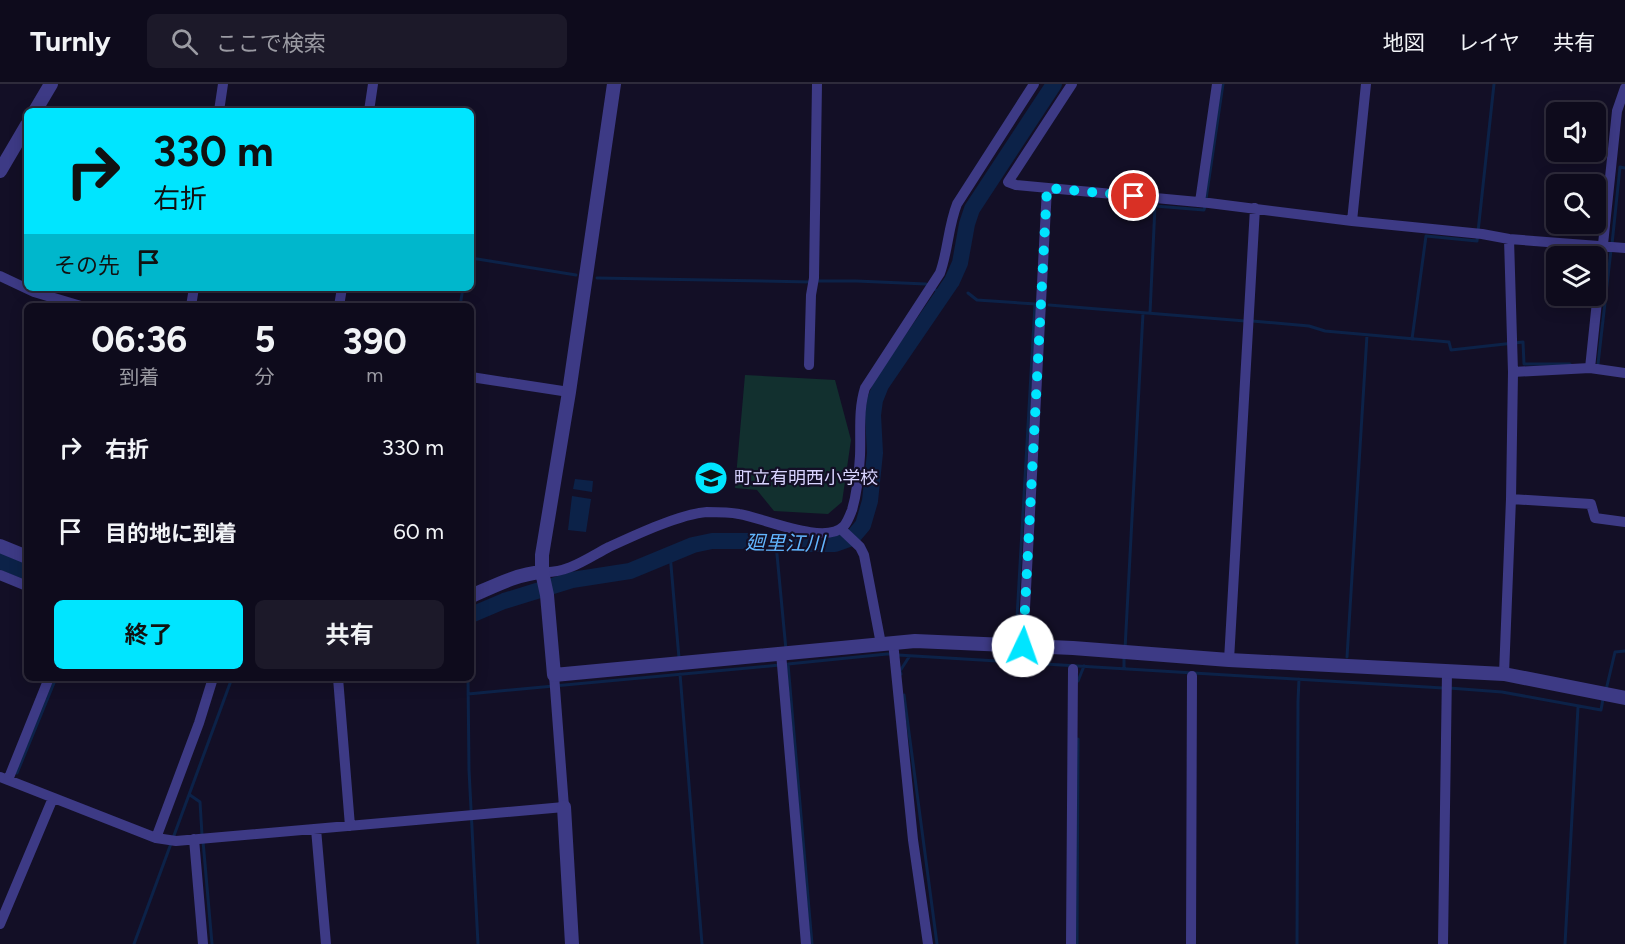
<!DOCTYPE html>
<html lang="ja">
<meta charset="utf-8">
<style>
body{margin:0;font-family:Figtree,"Noto Sans JP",sans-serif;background:#1c1929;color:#f1f3f6;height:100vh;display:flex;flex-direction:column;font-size:22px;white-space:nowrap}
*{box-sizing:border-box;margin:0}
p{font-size:20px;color:#9b9ba3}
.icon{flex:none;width:33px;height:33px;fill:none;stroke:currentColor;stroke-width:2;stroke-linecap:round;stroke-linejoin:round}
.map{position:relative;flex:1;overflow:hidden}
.panel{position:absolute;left:24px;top:219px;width:450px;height:378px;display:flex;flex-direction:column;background:#0e0b1c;border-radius:9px;box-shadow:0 3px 15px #0003,0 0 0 2px #2e2b3b}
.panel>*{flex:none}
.guide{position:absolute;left:24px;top:24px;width:450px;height:183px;border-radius:9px;box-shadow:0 3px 15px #0003,0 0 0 2px #2e2b3b;background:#00e5ff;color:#111;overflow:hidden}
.fabs{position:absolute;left:1546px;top:18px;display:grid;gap:12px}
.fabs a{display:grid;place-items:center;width:60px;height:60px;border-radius:9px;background:#0e0b1c;box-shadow:0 3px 15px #0003,0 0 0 2px #2e2b3b;font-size:30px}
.pin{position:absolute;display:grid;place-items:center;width:51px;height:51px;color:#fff;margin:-26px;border:3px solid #fff;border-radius:50%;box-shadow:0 2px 6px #0007}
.me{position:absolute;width:66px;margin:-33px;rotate:3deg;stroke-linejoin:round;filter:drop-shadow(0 0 4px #0008)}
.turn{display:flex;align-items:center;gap:21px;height:126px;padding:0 30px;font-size:27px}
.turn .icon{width:78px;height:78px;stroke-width:2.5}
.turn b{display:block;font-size:42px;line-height:51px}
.then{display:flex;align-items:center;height:57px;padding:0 30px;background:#0003;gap:12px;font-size:22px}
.eta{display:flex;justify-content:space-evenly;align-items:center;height:102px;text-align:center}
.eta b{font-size:36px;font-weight:700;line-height:42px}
.primary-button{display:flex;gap:12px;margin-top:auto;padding:12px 30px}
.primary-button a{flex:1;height:69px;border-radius:9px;background:#00e5ff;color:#111;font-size:24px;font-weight:700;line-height:69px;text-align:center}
.primary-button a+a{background:#1c1929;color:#f1f3f6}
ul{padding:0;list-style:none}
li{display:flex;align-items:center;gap:18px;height:84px;padding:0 30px}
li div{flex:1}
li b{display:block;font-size:22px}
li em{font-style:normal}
header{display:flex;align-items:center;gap:36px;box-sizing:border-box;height:84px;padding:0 30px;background:#0e0b1c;border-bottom:2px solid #2e2b3b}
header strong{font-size:28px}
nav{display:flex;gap:33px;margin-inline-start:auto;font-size:21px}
.search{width:420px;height:54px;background:#1c1929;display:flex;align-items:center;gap:15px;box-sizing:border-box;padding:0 21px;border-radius:9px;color:#9b9ba3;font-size:22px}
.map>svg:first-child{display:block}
.green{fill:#12302f}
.water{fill:#0c2248}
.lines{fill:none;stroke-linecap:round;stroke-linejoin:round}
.stream{stroke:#0c2248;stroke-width:3}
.river{stroke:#0c2248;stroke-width:16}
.minor{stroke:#3d3a85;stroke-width:10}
.tertiary{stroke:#3d3a85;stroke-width:14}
.route{stroke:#00e5ff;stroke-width:10;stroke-dasharray:0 18}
.labels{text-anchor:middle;stroke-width:4.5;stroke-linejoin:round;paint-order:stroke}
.poi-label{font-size:18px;fill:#d9d4ff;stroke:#130f26;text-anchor:start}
.water-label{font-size:20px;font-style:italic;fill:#62b6ff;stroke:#130f26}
</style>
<header>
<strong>Turnly</strong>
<div class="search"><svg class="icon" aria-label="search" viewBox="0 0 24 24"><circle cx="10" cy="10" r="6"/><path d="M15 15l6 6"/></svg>ここで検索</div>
<nav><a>地図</a><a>レイヤ</a><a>共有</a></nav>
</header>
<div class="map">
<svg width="1625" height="860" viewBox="0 0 1625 860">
<rect width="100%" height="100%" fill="#130f26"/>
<path class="green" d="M745 291 835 296 851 356 842 418 828 430 774 427 757 406 735 404Z"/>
<path class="water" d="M575 395 593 397 592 408 573 405Z
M572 412 591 415 586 448 568 446Z"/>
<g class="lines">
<path class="stream" d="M1206 115 1223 0
M1612 160 1620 83 1625 84
M471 174 576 191
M597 194 811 198
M817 197H856L926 200 944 211
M952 197 957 201
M968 209 977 216 1036 220
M1049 221 1245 237
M460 222 463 204
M1150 229 1155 122 1204 126 1205 122
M1252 237 1309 242 1325 247 1449 258 1451 266 1523 258 1524 280H1570
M1412 255 1426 152 1477 157 1494 0
M1598 280 1611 166
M776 460 786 566
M670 470 679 574
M1016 551 1035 220
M1125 565 1143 229
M898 571 1443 604
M1347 573 1367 251
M1124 584V572
M680 590 702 860
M901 590 900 587 909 573
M468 594 469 686 478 860
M1078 597 1084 582
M1449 604 1502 608 1601 626 1603 615
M1606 606 1615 568 1625 567
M468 610 780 581
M904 611 937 860
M17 689 56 594
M190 711 200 718 202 751
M203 757 212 860
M134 860 232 594
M812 860 788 580 887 570H892
M1077 860 1078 655
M1297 860 1298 617 1299 595
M1565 860 1578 623"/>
<path class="river" d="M0 477 27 488
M471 531 504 517 572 496 630 487 693 461 712 457H760L776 460H835L852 454 863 441 870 417 875 369 873 331 875 316 881 301 952 197 960 179 967 140 972 125 1054 0"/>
<path class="minor" d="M1072 0 1008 98 1016 101 1209 119 1352 137 1482 150 1509 155 1625 164
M219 27 223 0
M369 27 373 0
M1200 118 1217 0
M1352 137 1366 0
M0 192 34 208 81 222
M191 222 194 204
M339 222 342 204
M809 281 811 211 814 194 817 0
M1590 284 1617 27 1625 4
M1513 288 1590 284 1625 289
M471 293 569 308
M1511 415 1591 420 1595 434 1625 438
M841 445 860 463 864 471 881 560
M542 488C567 490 588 474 609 463 635 451 680 430 707 428 718 428 729 428 739 430 764 434 825 462 844 442 848 437 850 431 852 426 857 409 859 389 860 372 861 349 858 326 865 304L940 189C948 167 948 143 957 120L1034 0
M0 491 27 502
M893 558 913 756 928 860
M1023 562 1047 104
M781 569 806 860
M1229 576 1255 124
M1504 590 1511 415 1513 288 1509 155
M251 594H264
M338 594 350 742
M0 693 156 754 176 757 564 723 554 591
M8 696 49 594
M316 745 326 860
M156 754 199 639 213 594
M194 755 203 860
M0 840 53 714
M1071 860 1073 585
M1191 860 1192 592
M1443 860 1447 587"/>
<path class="tertiary" d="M614 0 569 308 542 471V488L547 511 554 591 915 557 1073 564 1229 576 1504 590 1625 614
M35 27 51 0
M0 87 27 41
M0 462 27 473
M471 512C494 502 517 490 542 488
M564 723 572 860"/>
</g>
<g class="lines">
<path class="route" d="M1023 562 1047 104 1134 112"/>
</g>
<defs>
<g id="school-disc" transform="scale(1.725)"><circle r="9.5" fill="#00e5ff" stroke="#130f26"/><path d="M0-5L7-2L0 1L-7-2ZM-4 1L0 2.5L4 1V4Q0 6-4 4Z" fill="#111"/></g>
</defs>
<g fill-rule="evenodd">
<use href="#school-disc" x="711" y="394"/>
</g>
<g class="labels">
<g class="poi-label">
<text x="734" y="400">町立有明西小学校</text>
</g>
<g class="water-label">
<text transform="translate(785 459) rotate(1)" y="7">廻里江川</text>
</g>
</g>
</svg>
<div class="fabs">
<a><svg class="icon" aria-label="sound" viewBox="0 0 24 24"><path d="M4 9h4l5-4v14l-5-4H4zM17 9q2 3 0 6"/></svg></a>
<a><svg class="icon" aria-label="search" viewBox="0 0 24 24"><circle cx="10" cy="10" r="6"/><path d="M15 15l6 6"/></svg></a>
<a><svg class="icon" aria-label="layers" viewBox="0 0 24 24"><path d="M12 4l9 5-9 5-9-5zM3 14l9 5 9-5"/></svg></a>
</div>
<div class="pin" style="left:1134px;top:112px;background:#d93025"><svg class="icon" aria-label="arrive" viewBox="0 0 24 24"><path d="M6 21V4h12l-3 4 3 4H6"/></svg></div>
<svg class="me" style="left:1023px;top:562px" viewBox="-20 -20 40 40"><circle r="19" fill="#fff"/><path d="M0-13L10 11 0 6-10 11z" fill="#00e5ff"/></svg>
<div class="guide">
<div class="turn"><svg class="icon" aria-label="right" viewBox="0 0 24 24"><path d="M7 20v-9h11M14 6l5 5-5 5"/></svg><div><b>330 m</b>右折</div></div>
<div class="then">その先<svg class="icon" aria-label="arrive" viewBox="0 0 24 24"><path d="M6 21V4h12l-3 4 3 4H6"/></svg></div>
</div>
<section class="panel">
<div class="eta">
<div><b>06:36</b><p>到着</p></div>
<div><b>5</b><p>分</p></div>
<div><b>390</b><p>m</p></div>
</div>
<ul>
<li><svg class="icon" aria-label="right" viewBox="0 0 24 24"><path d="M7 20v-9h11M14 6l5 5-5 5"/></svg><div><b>右折</b></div><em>330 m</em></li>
<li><svg class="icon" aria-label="arrive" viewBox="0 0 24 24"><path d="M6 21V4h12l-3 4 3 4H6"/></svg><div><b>目的地に到着</b></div><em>60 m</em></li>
</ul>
<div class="primary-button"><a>終了</a><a>共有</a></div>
</section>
</div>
